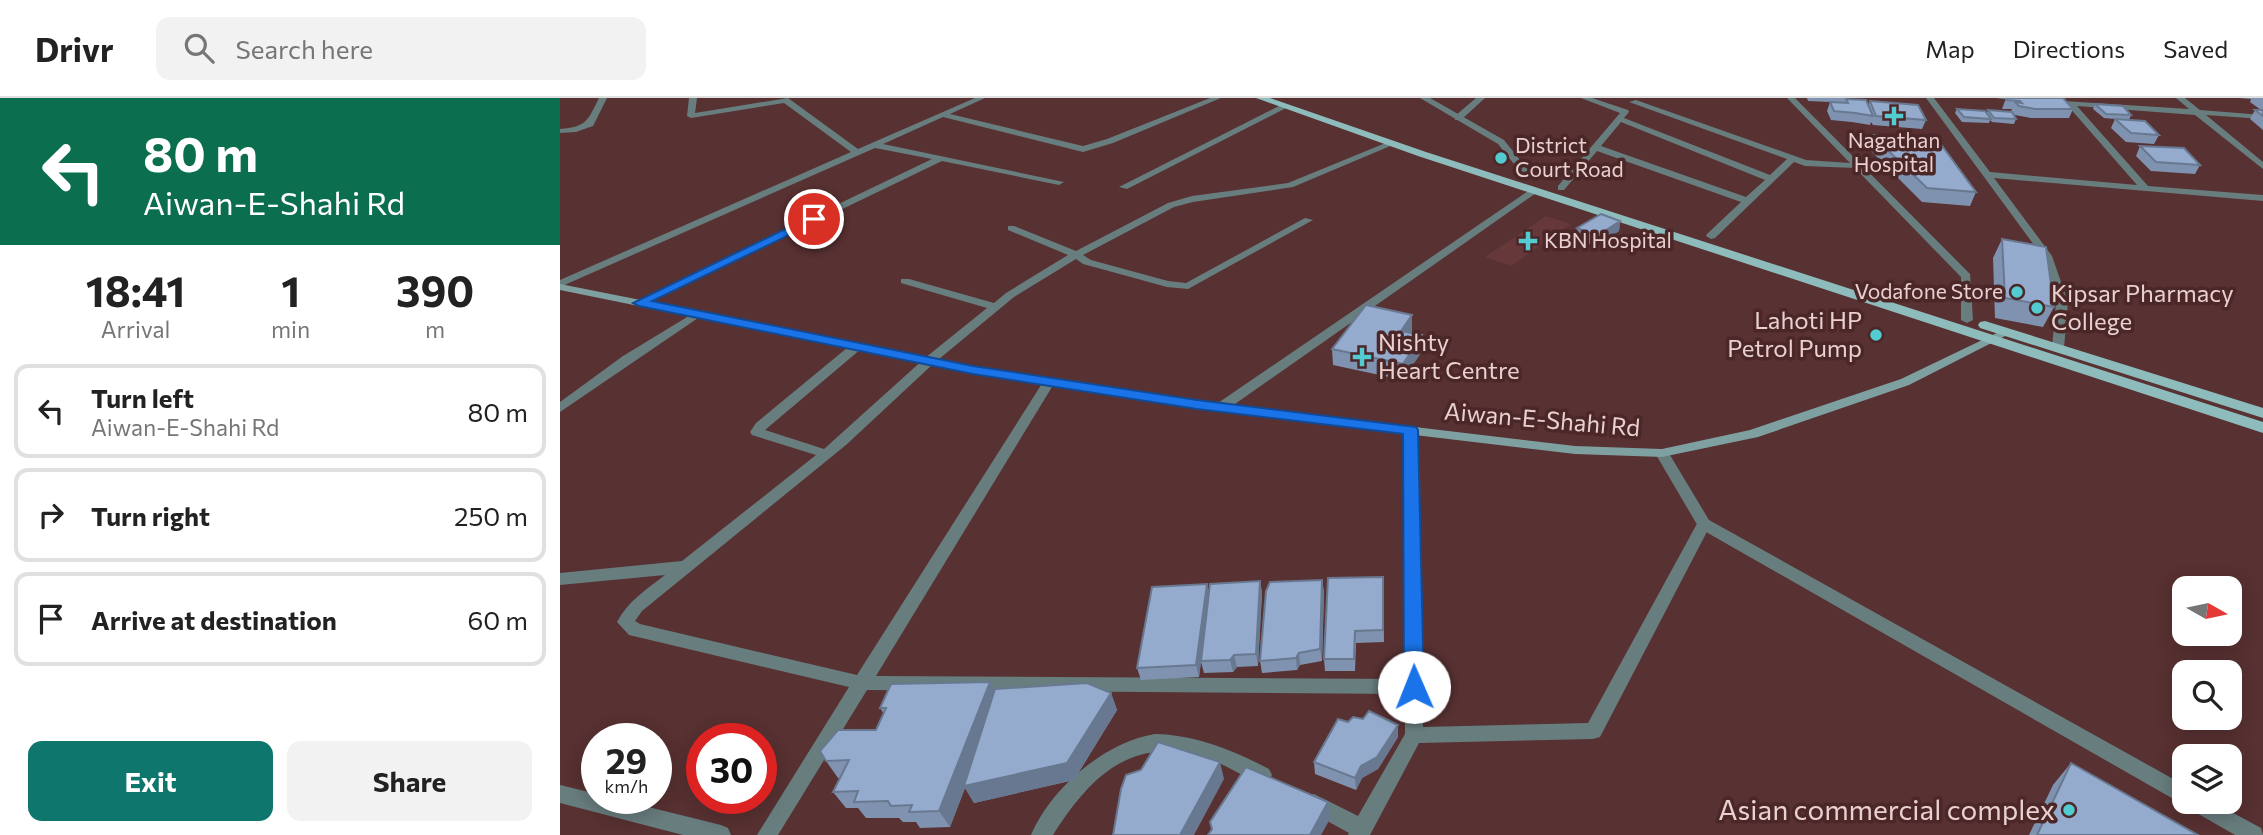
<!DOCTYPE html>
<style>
body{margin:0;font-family:Commissioner,sans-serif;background:#f2f2f2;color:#222;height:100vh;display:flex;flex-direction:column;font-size:26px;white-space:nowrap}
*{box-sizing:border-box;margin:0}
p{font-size:23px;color:#767676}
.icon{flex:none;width:38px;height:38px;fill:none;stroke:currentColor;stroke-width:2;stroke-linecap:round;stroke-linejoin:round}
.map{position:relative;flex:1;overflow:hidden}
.sheet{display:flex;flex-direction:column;background:#fff;width:560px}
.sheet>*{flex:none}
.top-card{background:#0b6e4f;color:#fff;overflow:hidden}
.needle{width:46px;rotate:99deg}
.fabs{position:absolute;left:1612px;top:478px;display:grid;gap:14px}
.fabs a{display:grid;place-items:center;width:70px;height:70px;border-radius:14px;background:#fff;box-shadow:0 4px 18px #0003;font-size:35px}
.speed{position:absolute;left:21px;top:625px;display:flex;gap:14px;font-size:35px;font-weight:700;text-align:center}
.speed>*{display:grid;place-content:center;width:91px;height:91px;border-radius:50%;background:#fff;box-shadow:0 4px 18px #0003;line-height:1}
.speed small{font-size:18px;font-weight:400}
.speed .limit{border:10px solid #d22;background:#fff;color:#111}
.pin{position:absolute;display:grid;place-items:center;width:60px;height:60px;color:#fff;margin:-30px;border:4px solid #fff;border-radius:50%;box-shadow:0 2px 7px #0007}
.me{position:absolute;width:77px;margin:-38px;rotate:359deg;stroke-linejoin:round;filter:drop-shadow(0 0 5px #0008)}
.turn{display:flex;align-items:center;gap:24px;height:147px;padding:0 28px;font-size:32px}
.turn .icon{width:91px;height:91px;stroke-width:2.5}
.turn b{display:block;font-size:49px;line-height:60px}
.eta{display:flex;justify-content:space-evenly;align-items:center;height:119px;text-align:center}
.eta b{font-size:42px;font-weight:700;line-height:49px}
.action{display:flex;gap:14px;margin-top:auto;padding:14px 28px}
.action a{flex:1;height:80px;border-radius:14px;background:#0f766e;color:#fff;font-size:28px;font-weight:700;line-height:80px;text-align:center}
.action a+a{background:#f2f2f2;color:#222}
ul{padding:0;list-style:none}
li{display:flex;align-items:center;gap:21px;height:94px;margin:0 14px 10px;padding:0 14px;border:4px solid #e0e0e0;border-radius:14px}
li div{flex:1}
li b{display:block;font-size:26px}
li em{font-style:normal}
header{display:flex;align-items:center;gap:42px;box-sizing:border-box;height:98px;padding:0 35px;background:#fff;border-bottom:2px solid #e0e0e0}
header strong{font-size:33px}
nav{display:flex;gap:38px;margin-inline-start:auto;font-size:24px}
.search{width:490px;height:63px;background:#f2f2f2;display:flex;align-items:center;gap:18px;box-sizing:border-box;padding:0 24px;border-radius:14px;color:#767676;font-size:26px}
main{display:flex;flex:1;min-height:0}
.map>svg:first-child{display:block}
.built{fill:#67383a}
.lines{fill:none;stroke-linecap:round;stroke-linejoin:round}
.minor{fill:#687d7e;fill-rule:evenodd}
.tertiary{fill:#687d7e;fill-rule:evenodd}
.secondary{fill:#7ea0a1;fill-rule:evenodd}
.primary{fill:#8ebbbc;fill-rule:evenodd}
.wall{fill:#7f93b0}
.shaded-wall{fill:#687890}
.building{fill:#94abcd;stroke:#687890;stroke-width:2}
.route{fill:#1a73e8;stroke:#114b97;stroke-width:2}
.poi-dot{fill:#52ccd0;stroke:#4c2728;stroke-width:2.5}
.labels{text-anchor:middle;stroke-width:7;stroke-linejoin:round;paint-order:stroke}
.far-poi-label{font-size:21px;fill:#ead1d1;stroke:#4c2728;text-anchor:start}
.poi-label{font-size:24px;fill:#ead1d1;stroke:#4c2728;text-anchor:start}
.street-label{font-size:24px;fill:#ead1d1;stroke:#4c2728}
.near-poi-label{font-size:28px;fill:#ead1d1;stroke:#4c2728;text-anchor:end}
</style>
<header>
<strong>Drivr</strong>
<div class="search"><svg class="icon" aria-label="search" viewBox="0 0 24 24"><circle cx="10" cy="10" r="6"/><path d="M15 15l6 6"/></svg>Search here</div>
<nav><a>Map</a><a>Directions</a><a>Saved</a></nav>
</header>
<main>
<section class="sheet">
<div class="top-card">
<div class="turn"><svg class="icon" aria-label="left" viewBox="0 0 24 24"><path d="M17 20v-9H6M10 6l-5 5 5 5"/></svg><div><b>80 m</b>Aiwan-E-Shahi Rd</div></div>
</div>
<div class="eta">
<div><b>18:41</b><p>Arrival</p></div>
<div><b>1</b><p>min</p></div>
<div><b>390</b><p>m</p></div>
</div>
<ul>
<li><svg class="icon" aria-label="left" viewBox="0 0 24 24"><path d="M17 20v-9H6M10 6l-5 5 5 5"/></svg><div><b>Turn left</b><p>Aiwan-E-Shahi Rd</p></div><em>80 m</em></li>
<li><svg class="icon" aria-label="right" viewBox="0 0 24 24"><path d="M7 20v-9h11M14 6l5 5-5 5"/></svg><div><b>Turn right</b></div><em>250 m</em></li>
<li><svg class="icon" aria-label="arrive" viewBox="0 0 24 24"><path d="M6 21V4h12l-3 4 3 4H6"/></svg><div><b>Arrive at destination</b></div><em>60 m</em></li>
</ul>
<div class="action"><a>Exit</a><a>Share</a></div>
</section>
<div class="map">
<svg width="1703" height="737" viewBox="0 0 1703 737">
<rect width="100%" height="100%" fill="#583132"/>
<path class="built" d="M986 118 1011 126 951 168 925 159Z"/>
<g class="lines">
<path class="minor" d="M39 0H47L33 28 16 34 0 35V31C27 29 28 22 39 0Z
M129 0H137L135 15 228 0 298 51 415 0H425L390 16 523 48 547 41 650 0H661L553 45 523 54 383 19 323 46 504 84 499 87 382 63 83 207 79 208 73 205 372 61 315 50 0 189V182L291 54 224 5 131 20 127 18Z
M916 0H925L901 22H895V18Z
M1021 0H1032L1068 12 1069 14 1064 20 1210 77 1227 61 1069 4 1076 2 1246 62 1290 65 1227 0H1235L1410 176 1413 222 1407 225 1401 222V179L1295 70 1245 68 1234 64 1155 140 1151 141 1146 138 1147 136 1181 104 1037 53 1004 92H998V88L1060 15ZM1061 24 1205 82 1186 99 1041 48Z
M1366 0H1374L1430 74 1577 87 1508 8 1488 6V2L1629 11 1616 0H1625L1640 12 1703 17V21L1646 17 1703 64V71L1635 17 1517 8 1588 88 1703 97V103L1434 80 1492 158 1508 204 1504 250 1502 253H1494L1492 250 1496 204 1482 158Z
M1436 0H1465L1468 2 1464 4Z
M721 7 728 9 567 91 559 89Z
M828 44 835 46 733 89 633 104 614 109 523 157 531 162 608 183 626 185 745 120 753 122 628 191 607 189 523 166 516 161 454 199 373 266 286 347 82 513 75 523 80 526 297 577 483 284 489 280 495 284 316 578 845 581 844 332 851 328 858 332 863 629 1028 625 1139 422H1149L1151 426 1040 639 1033 641 859 645 810 737H788L789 735 747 712 744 705 747 698 754 696 798 718 845 636V596L307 592 218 737H197L289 589 69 537 57 524C68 503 87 491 105 477L0 487V475L122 463 256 357 192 337 190 334 196 325 293 245H301V251L205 332 264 351 365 260 427 210 341 185V181H349L434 205 446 195 508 157 448 132V128H454L516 153 608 105 632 98 728 85Z
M971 91 979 93 665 313H655L654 310 655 307Z
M137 213 143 216 141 218 0 314V304L63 258Z
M595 636C636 637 673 652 709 671L712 677 709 683 702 686C683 679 667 667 648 661 573 636 531 677 493 737H471C491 690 545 644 595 636Z
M0 687 37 696V700H52L161 727 168 730 171 737H123L0 705Z"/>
<path class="tertiary" d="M860 0H870L944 42 972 77V81H966L938 46Z
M1102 351 1107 352 1149 422 1624 687V704H1653L1701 730 1703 737H1675L1628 710 1626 705 1617 703 1139 430 1095 355Z"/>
<path class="secondary" d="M0 186 413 268 637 303 1015 348 1102 351 1190 332 1341 281 1443 232 1447 230 1453 234 1349 287 1198 339 1102 359 1015 356 637 311 413 276 0 192Z"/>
<path class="primary" d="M696 0H710L866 54 1703 324V335L858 58Z
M1425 223 1703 310V320L1420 230 1418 227 1420 224Z"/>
</g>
<path class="wall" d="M1247 0H1286L1308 8 1310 3 1366 22 1362 31 1313 27 1311 24 1310 27 1292 24 1271 22 1267 13 1270 4 1248 3Z
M1446 0H1503L1513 11 1509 20H1471L1455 17 1451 13 1452 11H1442Z
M1679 0H1703V32L1690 21 1695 12H1701L1690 4 1691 1Z
M1535 6 1571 17 1569 22 1599 37 1594 46 1566 44 1551 30 1555 21 1544 20 1533 11Z
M1397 11 1427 15 1428 12 1456 21 1454 26 1432 24 1430 22 1429 25 1402 24 1395 15Z
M1312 37 1416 94 1410 108 1362 104 1308 50Z
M1580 48 1640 67 1635 76 1591 73 1576 58Z
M1060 123 1059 133 1035 148 1015 140 1017 130Z
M1442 141 1494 209 1483 229 1435 220 1433 160Z
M852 217V233L851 235 862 253 843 282 773 267 772 251Z
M823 479 824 544 796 545 795 573H765L764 561Z
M762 482 764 494 762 563 740 567 737 572 702 575 700 563Z
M700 483 702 495 698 568 677 569 673 574 644 575 641 564 639 579 581 582 577 570 649 495Z
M430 584 434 594 551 595 557 612 514 682 414 705 405 690 390 729 360 730 356 724H343L339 720H306L298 710H286L273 694 280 680H278L266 663 316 632 324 616 320 610Z
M788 624 838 627V639L818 671 802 680 796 692 755 676 754 664Z
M1511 665 1638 737H1469L1493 687Z"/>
<path class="shaded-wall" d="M1060 123 1059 133 1035 148 1037 138Z
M852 217V233L842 249 841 233Z
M862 237V253L843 282V266Z
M762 482 764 494 762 563 760 551Z
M700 483 702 495 698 568 696 556Z
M647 486 650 498 639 579 636 567Z
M739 555 740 567 737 572 736 560Z
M674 557 677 569 673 574 670 562Z
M430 584 438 601 551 595 557 612 514 682 414 705 405 690 390 729 379 713Z
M838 627V639L818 671 802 680 796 692 795 680 801 668Z
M660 664 664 681 634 737H620Z
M768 704 770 721 761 737H750Z"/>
<path class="building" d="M1446 0H1503L1513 11H1475L1459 8 1455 4 1462 5 1460 3 1446 2Z
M1286 1 1306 2 1313 18 1295 15 1274 13 1270 4 1288 5Z
M1310 3 1358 7 1366 22 1316 18Z
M1535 6 1563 8 1571 17 1546 16Z
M1397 11 1425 13 1431 21 1404 19Z
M1428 12 1452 14 1456 21 1434 20Z
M1695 12H1703V18Z
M1555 21 1585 23 1599 37 1571 35Z
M1312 37 1377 41 1416 94 1367 90Z
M1580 48 1624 50 1640 67 1596 64Z
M1041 116 1060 123 1037 138 1017 130Z
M1442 141 1486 149 1494 209 1445 200Z
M806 207 852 217 841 233 862 237 843 266 772 251Z
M823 479V532L795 533 794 561H764L768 480Z
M762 482 760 551 739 555 736 560 700 563 706 493 710 484Z
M700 483 696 556 674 557 670 562 641 563 650 486Z
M647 486 636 567 577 570 592 489Z
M430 584 379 713 349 714 352 707 331 708 328 703 294 704 298 693 273 694 289 662 266 663 260 653 278 632H316L326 610H320L331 586Z
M527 585 551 595 507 665 404 688 435 591Z
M809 613 838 627 817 659 801 668 795 680 754 664 778 621 788 624 793 619 803 621Z
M598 644 660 664 620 737H553L561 691 566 677 581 672Z
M1511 665 1638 737H1477Z
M686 669 768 704 750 737H648L652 731 650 724Z"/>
<path class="route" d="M254 117 260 121 258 123 92 203 413 268 637 302 856 329 858 332 864 589 861 595 854 597 846 595 844 589 843 336 637 311 413 276 79 208 73 205Z"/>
<g class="poi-dot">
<path d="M1330.5 7.5h7v7h7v7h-7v7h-7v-7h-7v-7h7z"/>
<circle cx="941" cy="60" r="7"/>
<path d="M964.5 132.5h7v7h7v7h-7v7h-7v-7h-7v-7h7z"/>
<circle cx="1457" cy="194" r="7"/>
<circle cx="1477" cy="210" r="7"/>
<circle cx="1316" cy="237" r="7"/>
<path d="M798.5 248.5h7v7h7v7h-7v7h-7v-7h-7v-7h7z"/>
<circle cx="1509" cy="712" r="7"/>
</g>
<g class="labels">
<g class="far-poi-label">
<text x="1334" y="50" text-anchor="middle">Nagathan<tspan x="1334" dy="24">Hospital</tspan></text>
<text x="955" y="55">District<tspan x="955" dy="24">Court Road</tspan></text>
<text x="984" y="150">KBN Hospital</text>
<text x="1443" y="201" text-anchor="end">Vodafone Store</text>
</g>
<g class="poi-label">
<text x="1491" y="204">Kipsar Pharmacy<tspan x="1491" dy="28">College</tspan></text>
<text x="1302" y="231" text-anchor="end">Lahoti HP<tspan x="1302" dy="28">Petrol Pump</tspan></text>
<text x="818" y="253">Nishty<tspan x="818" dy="28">Heart Centre</tspan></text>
</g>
<g class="street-label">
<text transform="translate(982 322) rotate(5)" y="8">Aiwan-E-Shahi Rd</text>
</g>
<g class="near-poi-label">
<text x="1495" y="722">Asian commercial complex</text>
</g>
</g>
</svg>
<div class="fabs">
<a><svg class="needle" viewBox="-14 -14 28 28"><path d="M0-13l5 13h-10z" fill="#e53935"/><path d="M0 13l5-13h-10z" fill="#767676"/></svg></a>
<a><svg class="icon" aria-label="search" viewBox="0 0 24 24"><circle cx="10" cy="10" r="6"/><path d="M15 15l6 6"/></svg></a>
<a><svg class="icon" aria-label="layers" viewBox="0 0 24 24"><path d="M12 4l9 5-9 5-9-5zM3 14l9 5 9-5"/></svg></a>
</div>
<div class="speed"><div>29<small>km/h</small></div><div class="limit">30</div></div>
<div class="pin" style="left:254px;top:121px;background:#d93025"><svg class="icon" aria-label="arrive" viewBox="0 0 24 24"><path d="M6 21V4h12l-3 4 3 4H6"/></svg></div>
<svg class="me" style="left:854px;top:589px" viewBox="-20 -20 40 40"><circle r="19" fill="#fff"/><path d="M0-13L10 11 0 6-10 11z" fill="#1a73e8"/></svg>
</div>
</main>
